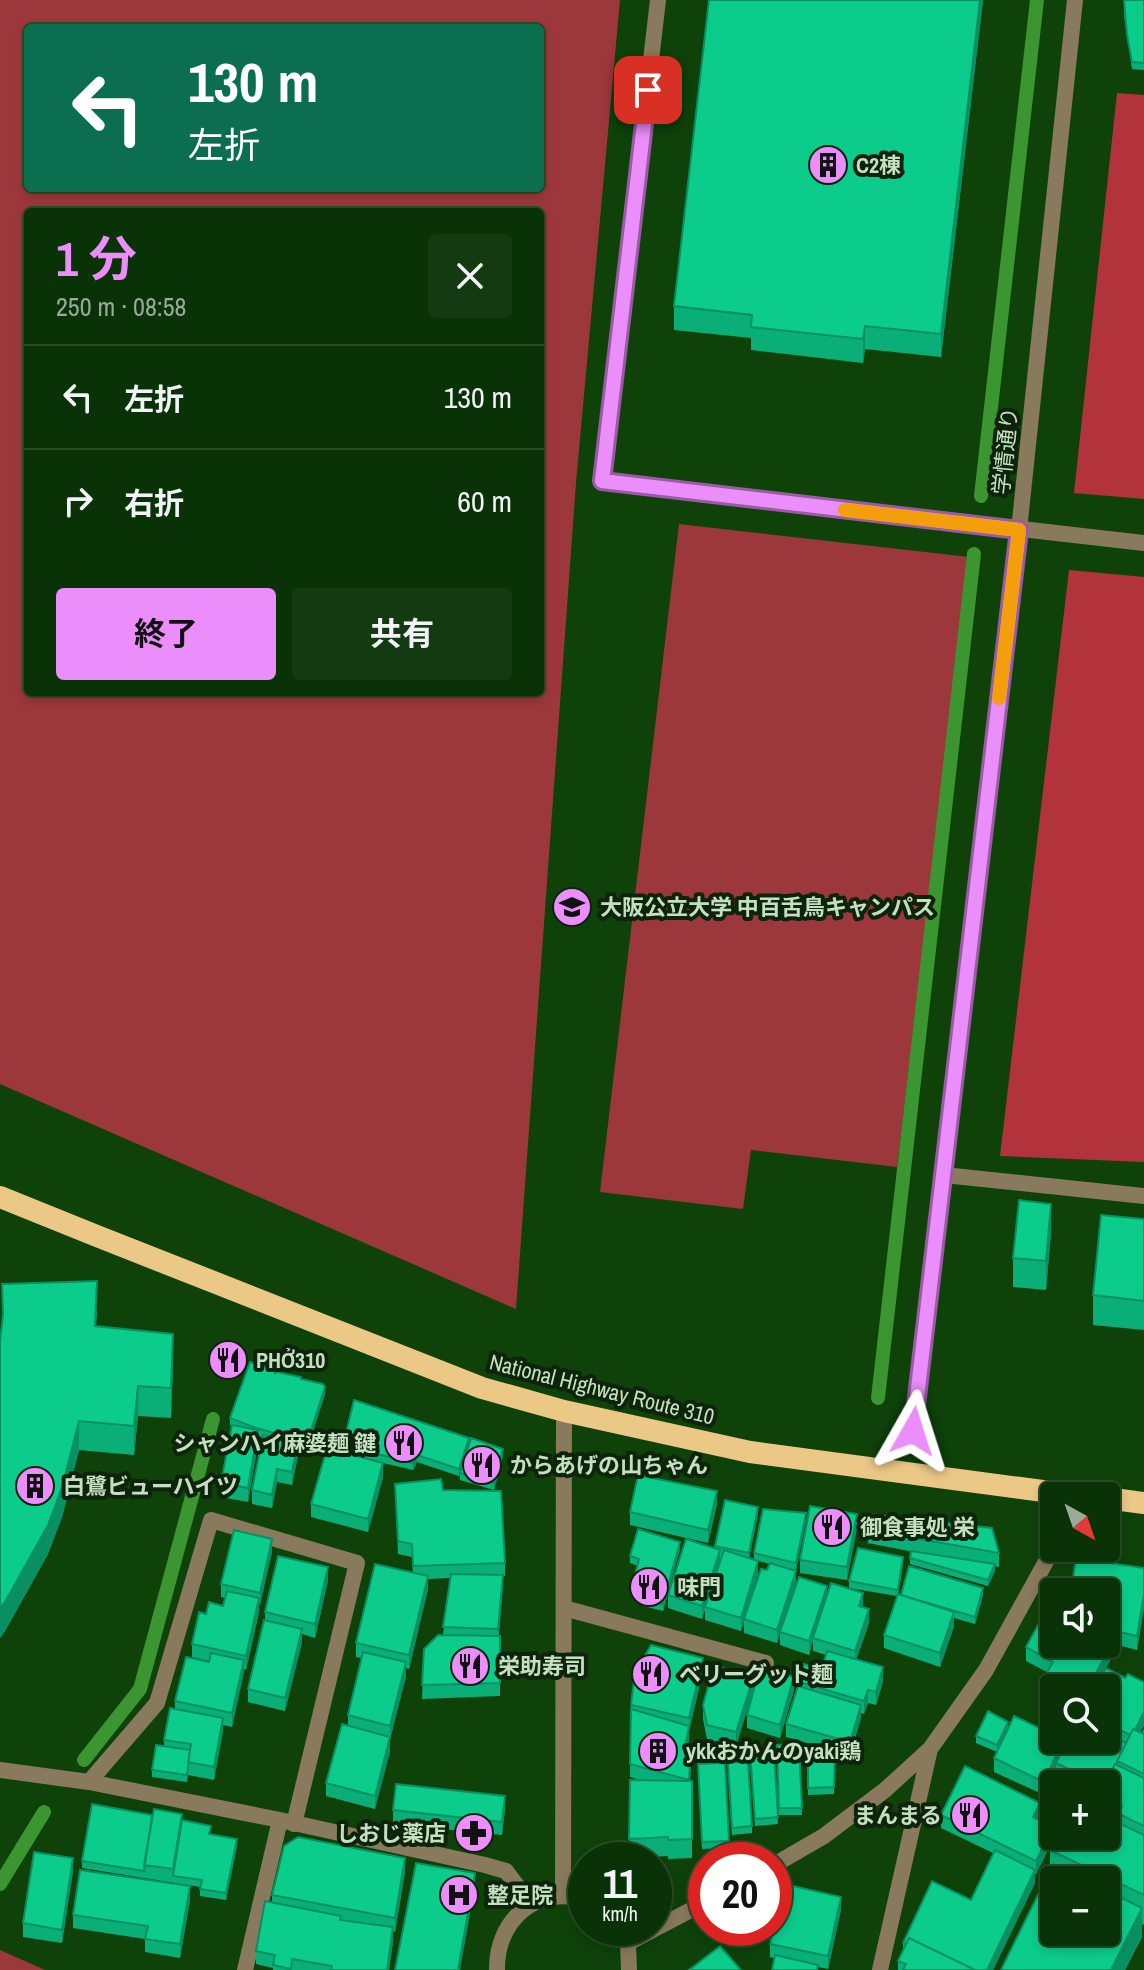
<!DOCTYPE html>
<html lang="ja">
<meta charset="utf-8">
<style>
body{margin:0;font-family:"Archivo Narrow","Noto Sans JP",sans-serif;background:#133a11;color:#f1f3f6;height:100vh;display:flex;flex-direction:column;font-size:30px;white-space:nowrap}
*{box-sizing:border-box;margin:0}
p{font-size:26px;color:#99aa9b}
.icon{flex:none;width:44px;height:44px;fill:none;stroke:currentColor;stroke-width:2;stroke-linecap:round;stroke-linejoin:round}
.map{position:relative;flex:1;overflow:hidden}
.side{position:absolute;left:24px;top:208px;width:520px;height:488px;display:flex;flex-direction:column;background:#0a3207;border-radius:8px;box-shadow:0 4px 12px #0003,0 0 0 2px #2a4d28}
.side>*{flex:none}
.guide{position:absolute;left:24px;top:24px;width:520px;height:168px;border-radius:8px;box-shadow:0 4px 12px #0003,0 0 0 2px #2a4d28;background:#0b6e4f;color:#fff;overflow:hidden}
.needle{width:52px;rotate:140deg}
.buttons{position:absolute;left:1040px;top:1482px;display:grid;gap:16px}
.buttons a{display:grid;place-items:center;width:80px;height:80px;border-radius:8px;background:#0a3207;box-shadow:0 4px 12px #0003,0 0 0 2px #2a4d28;font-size:40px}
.speed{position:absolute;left:568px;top:1842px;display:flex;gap:16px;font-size:40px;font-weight:700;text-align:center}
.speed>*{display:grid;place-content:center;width:104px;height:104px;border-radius:50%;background:#0a3207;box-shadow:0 4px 12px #0003,0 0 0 2px #2a4d28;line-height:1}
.speed small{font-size:20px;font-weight:400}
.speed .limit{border:12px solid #d22;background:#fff;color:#111}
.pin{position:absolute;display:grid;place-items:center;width:68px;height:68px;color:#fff;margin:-34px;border-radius:16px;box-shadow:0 4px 12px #0006}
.me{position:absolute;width:88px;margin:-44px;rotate:6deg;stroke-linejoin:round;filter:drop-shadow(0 0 6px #0008)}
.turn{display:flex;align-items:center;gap:28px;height:168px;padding:0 32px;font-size:36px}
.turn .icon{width:104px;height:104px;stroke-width:2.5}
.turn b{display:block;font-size:56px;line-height:68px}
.round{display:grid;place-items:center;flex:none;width:84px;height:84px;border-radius:8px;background:#133a11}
.head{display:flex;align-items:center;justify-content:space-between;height:136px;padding:0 32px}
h1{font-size:48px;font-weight:700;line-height:60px;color:#eb8dfb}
.action{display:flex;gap:16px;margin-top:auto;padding:16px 32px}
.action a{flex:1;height:92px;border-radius:8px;background:#eb8dfb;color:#111;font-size:32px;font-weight:700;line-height:92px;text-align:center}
.action a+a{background:#133a11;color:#f1f3f6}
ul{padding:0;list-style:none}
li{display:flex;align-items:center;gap:24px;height:104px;padding:0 32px;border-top:2px solid #2a4d28}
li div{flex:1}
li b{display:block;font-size:30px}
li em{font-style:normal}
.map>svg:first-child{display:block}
.green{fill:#9c383b;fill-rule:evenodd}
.forest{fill:#b2333b}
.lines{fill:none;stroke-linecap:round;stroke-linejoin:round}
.stream{stroke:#3b9631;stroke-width:14}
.service{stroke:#89795d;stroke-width:16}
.minor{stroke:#89795d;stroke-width:16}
.tertiary{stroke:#89795d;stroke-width:16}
.trunk{stroke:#ecc886;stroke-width:22}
.wall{fill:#0aaf78;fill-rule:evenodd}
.shaded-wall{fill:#088f62}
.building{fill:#0ccc8c;stroke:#088f62;stroke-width:2}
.route-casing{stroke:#995ca3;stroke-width:20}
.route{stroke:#eb8dfb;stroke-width:14}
.slow{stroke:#f59e0b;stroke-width:14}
.labels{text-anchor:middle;stroke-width:8;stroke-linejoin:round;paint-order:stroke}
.poi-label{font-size:22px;font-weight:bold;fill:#c5e0c1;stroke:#0e230c;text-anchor:start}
.street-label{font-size:22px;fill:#c5e0c1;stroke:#0e230c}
</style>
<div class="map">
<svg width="1144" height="1970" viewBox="0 0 1144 1970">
<rect width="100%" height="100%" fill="#0e4209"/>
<path class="green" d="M0 0H620L576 483 516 1309 0 1084ZM28 28H540V188H28ZM28 212H540V692H28Z
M679 524 969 557 897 1167 751 1150 743 1209 600 1192Z
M0 1950 45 1970H0Z"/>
<path class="forest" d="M1117 93 1144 95V499L1074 493Z
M1069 570 1144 577V1162L1000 1156Z"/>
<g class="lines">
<path class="stream" d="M981 496 1037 0
M878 1398 974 554
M84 1760 140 1689 213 1419
M0 1884 44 1812"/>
<path class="service" d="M658 0 602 481 1144 543
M944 1175 1144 1196
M913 1431 1019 530 1075 0
M564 1608 766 1663"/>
<path class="minor" d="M0 1770 89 1782 280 1820 485 1865 506 1871 531 1904
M89 1782 157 1703 211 1520 357 1563 294 1824
M774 1865 824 1836 885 1790 930 1749 986 1670 1054 1547
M621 1928 628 1943 629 1970
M628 1943 706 1902
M245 1970 280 1820
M497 1970C496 1920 537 1884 586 1900
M880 1970 930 1749"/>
<path class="tertiary" d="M563 1896 564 1411"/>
<path class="trunk" d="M0 1197C160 1262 321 1324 482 1388L564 1411 750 1452 1080 1496
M1106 1498 1144 1503"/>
</g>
<path class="wall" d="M709 0H983L941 357 865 349 863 363 751 350V338L674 330V306Z
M1124 0H1144V70L1132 69 1124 16Z
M1144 1219V1330L1093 1325V1295Z
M1051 1233 1046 1290 1013 1287V1258Z
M97 1311 96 1326 173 1363 171 1418 138 1416 134 1455 79 1450 62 1517 48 1554 5 1631 0 1638V1342Z
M275 1373 301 1379 325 1394 308 1447 298 1444V1455L292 1485 277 1482 272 1508 252 1504V1490L262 1437 258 1436V1443L248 1502 221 1497V1483L232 1426 230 1425V1418Z
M469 1445 459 1476 417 1462 413 1470 375 1461 383 1477 368 1532 311 1517V1504L342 1452V1449Z
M503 1456 494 1490 460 1480V1473Z
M395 1484 443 1490 505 1563V1576H503L499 1636H500V1696L422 1699 424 1649 443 1635 450 1578 428 1579V1589L409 1669 406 1668V1676L390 1739V1751L375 1809 326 1796V1783L348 1726V1715L362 1658 356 1657V1643L413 1573 412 1557 398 1554Z
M725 1500 758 1514 749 1558 754 1560V1553L806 1520 796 1570 779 1566 796 1583 863 1608 869 1623 856 1660 883 1681 876 1705 868 1703 864 1714 861 1713V1718L850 1755 786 1737V1724L799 1686V1682L822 1669 826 1655 813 1651V1641L809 1655 780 1645V1633L777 1643 744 1633V1620L741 1631 705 1620V1610L702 1619 668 1608V1595L715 1548ZM755 1560 770 1564 747 1612 758 1574Z
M717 1504 708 1543 630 1525V1512Z
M857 1527 847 1580 800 1573V1560Z
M868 1530 999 1553V1567L995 1566V1571L988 1586 910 1564V1558L914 1552 868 1543Z
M680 1549 663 1611 643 1606 632 1594V1587L638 1566 630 1563V1556Z
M272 1552 259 1606V1612L246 1670 244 1669 232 1727 223 1725V1731L214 1780 188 1775 187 1782 152 1777V1770L164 1746V1740L175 1709V1701L209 1662V1661L192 1657V1644L206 1614 223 1606 225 1598 221 1597V1584Z
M903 1564 898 1594 983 1595 975 1624 954 1618V1626L940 1667 884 1648V1635L897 1596 849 1588V1581Z
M1144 1568V1607L1137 1650 1106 1642V1592Z
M328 1580 315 1638 302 1634V1642L285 1711 248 1702V1689L265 1620V1612Z
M1045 1612 1054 1617V1644H1105L1110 1647V1661L1106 1668 1125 1678 1128 1674 1144 1682V1725L1140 1732 1142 1733 1144 1728V1925L1142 1924V1937L1125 1970H1001L1050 1872V1850L1057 1836H1106V1784H1071L1056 1777V1769L1044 1795 994 1772V1758L1003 1740 997 1752 976 1743V1736L988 1711 1008 1722V1728L1014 1716 1054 1735V1740H1063V1747L1067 1740H1106V1734H1108V1730L1106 1729V1688H1054V1692L1046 1688 1047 1672 1026 1661V1647ZM1054 1880H1106V1932H1054Z
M703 1671 689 1731 687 1749 691 1764 690 1780 692 1781V1858L668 1859V1856L629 1858 630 1780H640L630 1777 631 1705Z
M794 1690 780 1738 747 1728V1715Z
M753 1691 736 1746 707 1739 703 1719V1705Z
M799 1744 802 1815H779L777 1745Z
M774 1751 778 1824 755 1826 750 1759Z
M808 1752 835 1753 834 1794 808 1795Z
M725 1763 729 1848 702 1849 698 1764Z
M728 1770 752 1826V1833L732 1835Z
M505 1809 502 1835 393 1824V1810Z
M152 1815 182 1820 237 1846 226 1900 200 1896V1887L82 1868V1861Z
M941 1815 1040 1816 1039 1820 1053 1840 1036 1874H1035V1883L993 1970H898V1961L903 1950V1943L971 1900 993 1853 941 1828Z
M73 1871 62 1943 23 1937V1923Z
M405 1872 395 1932 393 1931V1941L389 1970H273V1968L256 1964V1951L272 1903V1895Z
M190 1900 180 1958 145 1952V1939L73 1928V1915Z
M841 1910 828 1969 818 1967V1970L770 1957V1944L787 1917Z"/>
<path class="shaded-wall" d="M980 0H983L941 357V334Z
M865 326V349L863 363V339Z
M1051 1204V1233L1046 1290V1261Z
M173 1334V1363L171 1418V1388Z
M138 1386V1416L134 1455V1426Z
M325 1387V1394L308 1447V1440Z
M79 1421V1450L62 1517 48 1554 5 1631 0 1638V1608Z
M258 1430V1443L248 1502V1488Z
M469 1438V1445L459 1476V1469Z
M298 1442V1455L292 1485V1472Z
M503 1449V1456L494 1490V1483Z
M417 1455V1462L413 1470V1463Z
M383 1463V1477L368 1532V1519Z
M277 1469V1482L272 1508V1495Z
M717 1491V1504L708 1543V1530Z
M758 1507V1514L749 1560V1553Z
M806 1513V1520L796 1570V1563Z
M857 1514V1527L847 1580V1567Z
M272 1539V1552L260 1606V1593Z
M680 1542V1549L663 1611V1604Z
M720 1550V1563L705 1607 702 1619V1606Z
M903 1557V1564L898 1596V1590Z
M758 1561V1574L741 1631V1618Z
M995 1564V1571L988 1586V1580Z
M328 1567V1580L315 1638V1624Z
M796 1571V1585L777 1643V1630Z
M503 1575V1588L498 1642V1629Z
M428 1576V1589L409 1669V1655Z
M827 1586V1599L813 1638 809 1655V1641Z
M983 1588V1595L975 1624V1617Z
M863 1593V1607L859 1620V1606Z
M1144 1594V1607L1137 1650V1636Z
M259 1598V1612L246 1670V1656Z
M869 1609V1623L855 1664V1651Z
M954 1612V1626L940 1667V1653Z
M302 1629V1642L285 1711V1698Z
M1110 1647V1661L1095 1688H1088Z
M703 1658V1671L689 1731V1740L685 1762V1748L689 1726V1718Z
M244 1660V1673L232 1727V1713Z
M406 1662V1676L390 1739V1751L375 1809V1796L390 1738V1726Z
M883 1667V1681L876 1705V1692Z
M794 1677V1690L780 1738V1725Z
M753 1678V1691L736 1746V1732Z
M868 1690V1703L864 1714V1701Z
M861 1705V1718L850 1755V1742Z
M1144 1712V1725L1132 1750V1736Z
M223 1718V1731L214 1780V1767Z
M1008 1722V1729L997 1752V1745Z
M1063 1740V1753L1056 1763V1769L1044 1795V1782Z
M505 1796V1809L502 1835V1822Z
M1040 1803V1816L1033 1830V1817Z
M1053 1827V1840L1036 1874V1861Z
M237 1839V1846L226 1900V1893Z
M73 1858V1871L62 1943V1930Z
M405 1858V1872L395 1932V1918Z
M1035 1870V1883L993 1970H987Z
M475 1873V1886L460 1970H458Z
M190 1886V1900L180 1958V1944Z
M841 1897V1910L828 1969V1956Z
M1142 1908V1937L1125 1970H1111Z
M393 1927V1941L389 1970H387Z"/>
<path class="building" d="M709 0H980L941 334 865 326 863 339 751 327 752 315 674 306Z
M1124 0H1144V63L1132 62 1127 35Z
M1019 1200 1051 1204 1046 1261 1013 1258Z
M1101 1215 1144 1219V1301L1093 1295Z
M97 1281 95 1326 173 1334 171 1388 138 1386 134 1426 79 1421 62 1487 48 1525 5 1602 0 1608V1342L3 1314 2 1284Z
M250 1362 275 1370V1373L277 1372 301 1377V1379L323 1384 325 1387 308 1440 286 1432 282 1435 256 1428 230 1418Z
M354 1400 469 1438 459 1469 417 1455 413 1463 382 1455 342 1449Z
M232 1425 258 1430 248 1488 221 1483Z
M263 1435 298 1442 292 1472 277 1469 272 1495 252 1490Z
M471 1438 503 1449 494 1483 460 1473Z
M327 1448 383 1463 368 1519 311 1504Z
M638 1475 717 1491 708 1530 630 1512Z
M441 1479 443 1490 501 1491 505 1563 413 1566 412 1544 398 1541 395 1484Z
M725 1500 758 1507 749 1553 715 1546Z
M810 1506 857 1514 847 1567 800 1560Z
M763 1509 806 1513 796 1563 754 1553Z
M868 1514 992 1528 999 1553 868 1530Z
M638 1529 680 1542 663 1604 643 1600 632 1587 639 1559 630 1556Z
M234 1530 272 1539 260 1593 221 1584Z
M686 1539 720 1550 702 1606 668 1595Z
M858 1548 903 1557 898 1590 849 1581Z
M724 1550 758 1561 741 1618 705 1607Z
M911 1551 995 1564 988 1580 910 1558Z
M278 1556 328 1567 315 1624 265 1612Z
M1076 1558 1144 1568V1594L1137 1636 1106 1629V1592H1071Z
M770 1563 796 1571 777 1630 744 1619 761 1569 767 1570Z
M375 1564 428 1576 409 1655 356 1643Z
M909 1566 983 1588 975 1617 901 1595Z
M451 1574 503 1575 498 1629 443 1627Z
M799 1577 827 1586 809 1641 780 1632Z
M831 1583 863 1593 859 1606 869 1609 855 1651 813 1638Z
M227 1591 259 1598 246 1656 192 1644 199 1612 206 1614 209 1602 223 1606Z
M898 1594 954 1612 940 1653 884 1635Z
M1045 1612 1054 1617V1644H1105L1110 1647 1088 1688H1071L1046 1674 1053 1662 1026 1647Z
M264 1620 302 1629 285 1698 248 1689Z
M438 1635 500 1636V1683L422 1685 424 1649Z
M651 1645 703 1658 689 1718 631 1705 635 1673Z
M827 1651 883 1667 876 1692 868 1690 864 1701 799 1682 804 1664 822 1669Z
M363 1652 406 1662 390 1726 348 1715Z
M211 1653 244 1660 232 1713 175 1701 186 1657 209 1662Z
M714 1665 753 1678 736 1732 707 1725 703 1705Z
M760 1667 794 1677 780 1725 747 1715Z
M1106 1668 1125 1678 1128 1674 1144 1682V1712L1135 1730 1133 1729 1130 1735 1108 1724 1110 1718 1106 1716V1688H1095Z
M798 1686 861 1705 850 1742 786 1724Z
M170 1708 223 1718 214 1767 188 1762 191 1744 164 1740Z
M631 1709 689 1726 685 1748 691 1751 689 1780 630 1764Z
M988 1711 1008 1722 997 1745 976 1736Z
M1014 1716 1054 1735V1740H1063L1044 1782 994 1758Z
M342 1724 390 1737 375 1796 326 1783Z
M1133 1729 1144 1734V1774L1117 1761Z
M1106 1734 1126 1743 1117 1761V1764H1115L1105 1784H1100L1056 1763 1067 1740H1106Z
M799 1744 802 1808H779L777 1745Z
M156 1745 190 1750 187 1775 152 1770Z
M774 1751 778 1817 755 1819 750 1752Z
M808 1752 835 1753 834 1787 808 1788Z
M748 1761 752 1826 732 1828 728 1763Z
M725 1763 729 1841 702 1842 698 1764Z
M1115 1764 1144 1778V1826L1119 1814 1122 1806 1106 1799 1105 1784Z
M965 1766 1040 1803 1033 1817 1053 1827 1036 1861 941 1815Z
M630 1780 692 1781V1839L668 1840V1837L629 1839Z
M396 1784 505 1796 502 1822 393 1810Z
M92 1804 152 1815 144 1871 82 1861Z
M154 1809 182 1814 173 1869 144 1865Z
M1106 1817 1144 1835V1895L1050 1850 1057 1836H1106Z
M182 1820 211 1826 209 1834 237 1839 226 1893 200 1889 202 1880 173 1876Z
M298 1837 405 1858 395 1918 272 1895 284 1846Z
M995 1850 1035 1870 987 1970H975L909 1938 906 1944 903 1943 932 1881 971 1900Z
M34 1852 73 1858 62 1930 23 1923Z
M416 1863 475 1873 458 1970H395Z
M1053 1864 1085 1880H1054V1932H1106V1890L1142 1908 1111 1970H1001Z
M80 1870 190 1886 180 1944 145 1939 148 1926 73 1915Z
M793 1886 841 1897 828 1956 770 1944 777 1915 787 1917Z
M265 1901 341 1916 340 1920 393 1927 387 1970H331L332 1966 292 1959 291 1969 273 1965 275 1955 256 1951Z
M909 1938 975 1970H903L906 1964 898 1961Z
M720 1946 740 1969 738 1970H689Z
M775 1955 818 1965 817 1970H772Z"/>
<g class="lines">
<g class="route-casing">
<path id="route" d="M648 90 602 481 1019 530 913 1431"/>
</g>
<use href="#route" class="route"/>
<path class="slow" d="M845 510 1019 530 999 698"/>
</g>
<defs>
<g id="building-disc" transform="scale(2)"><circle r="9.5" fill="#eb8dfb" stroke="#0e230c"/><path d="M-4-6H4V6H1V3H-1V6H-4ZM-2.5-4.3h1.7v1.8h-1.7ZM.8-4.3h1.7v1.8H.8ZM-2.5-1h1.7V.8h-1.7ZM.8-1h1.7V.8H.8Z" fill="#111"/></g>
<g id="university-disc" transform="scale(2)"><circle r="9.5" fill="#eb8dfb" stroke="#0e230c"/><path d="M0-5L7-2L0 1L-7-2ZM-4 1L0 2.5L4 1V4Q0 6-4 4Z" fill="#111"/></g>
<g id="restaurant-disc" transform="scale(2)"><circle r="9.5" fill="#eb8dfb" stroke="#0e230c"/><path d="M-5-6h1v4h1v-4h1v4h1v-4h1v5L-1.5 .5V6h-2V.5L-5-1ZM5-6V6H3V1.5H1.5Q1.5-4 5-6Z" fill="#111"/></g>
<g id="pharmacy-disc" transform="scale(2)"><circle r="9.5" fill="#eb8dfb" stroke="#0e230c"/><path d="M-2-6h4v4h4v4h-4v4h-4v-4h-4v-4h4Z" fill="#111"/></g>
<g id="hospital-disc" transform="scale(2)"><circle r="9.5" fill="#eb8dfb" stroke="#0e230c"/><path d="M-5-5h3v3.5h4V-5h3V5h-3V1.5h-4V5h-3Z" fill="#111"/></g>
</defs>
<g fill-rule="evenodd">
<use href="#building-disc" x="828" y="165"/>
<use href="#university-disc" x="572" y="907"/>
<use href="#restaurant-disc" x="228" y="1360"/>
<use href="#restaurant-disc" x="404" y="1443"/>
<use href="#restaurant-disc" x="482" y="1465"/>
<use href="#building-disc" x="35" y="1486"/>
<use href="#restaurant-disc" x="832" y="1527"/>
<use href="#restaurant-disc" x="649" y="1587"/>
<use href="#restaurant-disc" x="470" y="1666"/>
<use href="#restaurant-disc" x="651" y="1674"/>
<use href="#building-disc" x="658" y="1751"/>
<use href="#restaurant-disc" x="970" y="1815"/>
<use href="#pharmacy-disc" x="474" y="1833"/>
<use href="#hospital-disc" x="459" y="1895"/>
</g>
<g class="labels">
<g class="poi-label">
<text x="856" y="173">C2棟</text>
<text x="600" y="915">大阪公立大学 中百舌鳥キャンパス</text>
<text x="256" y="1368">PHỞ310</text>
<text x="376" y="1451" text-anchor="end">シャンハイ麻婆麺 鍵</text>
<text x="510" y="1473">からあげの山ちゃん</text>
<text x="63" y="1494">白鷺ビューハイツ</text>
<text x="860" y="1535">御食事処 栄</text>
<text x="677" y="1595">味門</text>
<text x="498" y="1674">栄助寿司</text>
<text x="679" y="1682">ベリーグット麺</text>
<text x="686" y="1759">ykkおかんのyaki鶏</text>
<text x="942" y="1823" text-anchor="end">まんまる</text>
<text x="446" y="1841" text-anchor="end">しおじ薬店</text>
<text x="487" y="1903">整足院</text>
</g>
<g class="street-label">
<text transform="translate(1005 451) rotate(-84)" y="8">学情通り</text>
<text transform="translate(602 1389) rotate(14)" y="8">National Highway Route 310</text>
</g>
</g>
</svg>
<div class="buttons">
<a><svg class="needle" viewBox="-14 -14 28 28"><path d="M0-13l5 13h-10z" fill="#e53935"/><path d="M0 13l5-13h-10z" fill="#99aa9b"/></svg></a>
<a><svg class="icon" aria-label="sound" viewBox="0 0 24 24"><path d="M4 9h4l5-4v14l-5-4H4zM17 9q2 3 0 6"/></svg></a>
<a><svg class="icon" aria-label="search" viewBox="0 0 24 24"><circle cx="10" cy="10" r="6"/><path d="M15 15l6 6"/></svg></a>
<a>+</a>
<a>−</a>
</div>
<div class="speed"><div>11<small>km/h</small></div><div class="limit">20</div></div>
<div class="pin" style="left:648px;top:90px;background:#d93025"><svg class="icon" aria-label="arrive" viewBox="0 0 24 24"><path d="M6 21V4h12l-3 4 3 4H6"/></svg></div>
<svg class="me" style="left:913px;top:1431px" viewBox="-20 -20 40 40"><path d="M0-17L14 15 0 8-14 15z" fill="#eb8dfb" stroke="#fff" stroke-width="4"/></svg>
<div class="guide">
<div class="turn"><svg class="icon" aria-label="left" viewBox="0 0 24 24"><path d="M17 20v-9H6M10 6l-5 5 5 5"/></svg><div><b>130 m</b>左折</div></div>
</div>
<section class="side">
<div class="head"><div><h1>1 分</h1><p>250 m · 08:58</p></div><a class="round"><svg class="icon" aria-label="close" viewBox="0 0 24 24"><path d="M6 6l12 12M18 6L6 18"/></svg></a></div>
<ul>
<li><svg class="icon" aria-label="left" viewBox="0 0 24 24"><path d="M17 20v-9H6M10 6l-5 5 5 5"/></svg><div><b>左折</b></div><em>130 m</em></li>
<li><svg class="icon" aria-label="right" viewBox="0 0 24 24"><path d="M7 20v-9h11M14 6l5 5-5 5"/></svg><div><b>右折</b></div><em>60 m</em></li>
</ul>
<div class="action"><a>終了</a><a>共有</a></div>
</section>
</div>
